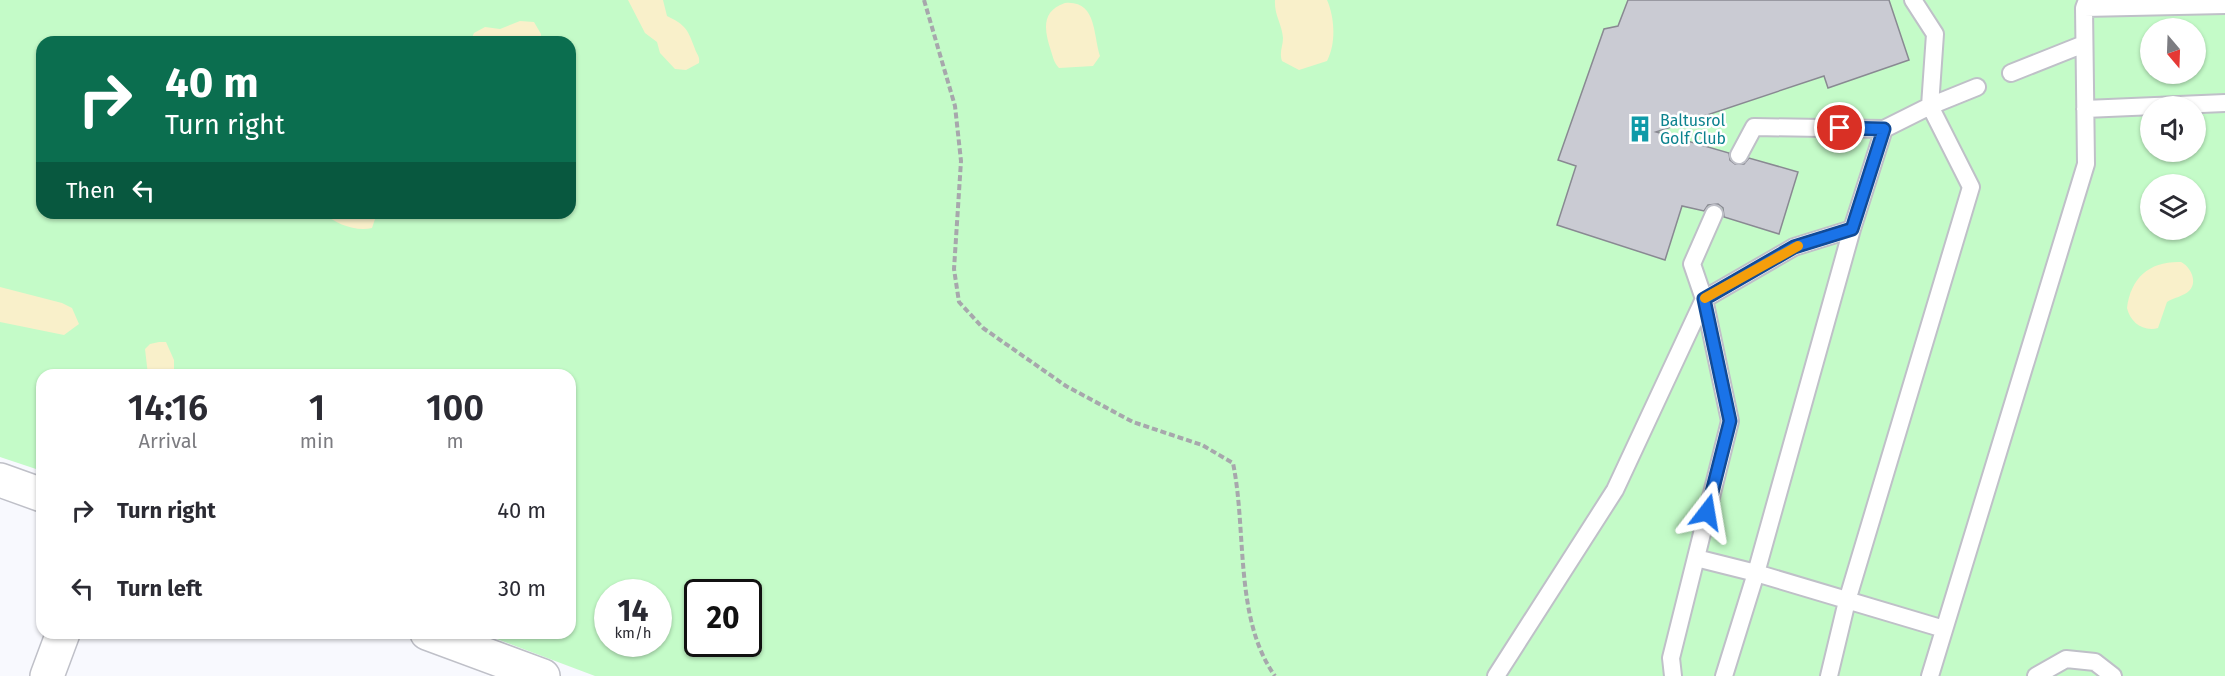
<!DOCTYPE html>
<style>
body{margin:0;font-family:"Fira Sans",sans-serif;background:#f7f7f7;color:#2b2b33;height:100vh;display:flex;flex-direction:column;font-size:22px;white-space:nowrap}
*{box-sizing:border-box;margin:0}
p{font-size:20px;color:#7c7c81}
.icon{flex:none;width:33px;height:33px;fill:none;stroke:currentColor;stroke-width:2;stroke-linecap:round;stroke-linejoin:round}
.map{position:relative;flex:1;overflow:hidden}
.details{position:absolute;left:36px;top:369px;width:540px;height:270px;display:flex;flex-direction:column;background:#fff;border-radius:18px;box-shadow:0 2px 4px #0004}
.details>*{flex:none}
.guide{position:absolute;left:36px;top:36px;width:540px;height:183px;border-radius:18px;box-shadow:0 2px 4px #0004;background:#0b6e4f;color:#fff;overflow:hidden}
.needle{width:39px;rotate:161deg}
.tools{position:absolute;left:2140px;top:18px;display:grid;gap:12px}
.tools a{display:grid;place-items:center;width:66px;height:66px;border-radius:50%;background:#fff;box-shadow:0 2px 4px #0004;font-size:30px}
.speed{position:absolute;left:594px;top:579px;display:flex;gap:12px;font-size:30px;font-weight:700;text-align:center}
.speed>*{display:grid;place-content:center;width:78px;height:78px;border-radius:50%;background:#fff;box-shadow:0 2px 4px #0004;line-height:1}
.speed small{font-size:15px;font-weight:400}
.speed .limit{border:3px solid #111;border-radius:9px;background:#fff;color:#111}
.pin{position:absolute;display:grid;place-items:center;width:51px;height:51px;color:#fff;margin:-26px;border:3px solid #fff;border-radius:50%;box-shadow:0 2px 6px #0007}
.me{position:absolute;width:66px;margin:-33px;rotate:14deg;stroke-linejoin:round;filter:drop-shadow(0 0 4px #0008)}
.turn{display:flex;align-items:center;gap:21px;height:126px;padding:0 30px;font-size:27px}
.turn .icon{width:78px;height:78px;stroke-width:2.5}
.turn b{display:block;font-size:42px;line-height:51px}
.then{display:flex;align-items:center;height:57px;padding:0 30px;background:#0003;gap:12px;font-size:22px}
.eta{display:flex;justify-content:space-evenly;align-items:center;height:102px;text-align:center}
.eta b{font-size:36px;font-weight:600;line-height:42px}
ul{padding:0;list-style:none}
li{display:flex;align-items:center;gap:18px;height:78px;padding:0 30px}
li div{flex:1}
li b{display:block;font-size:22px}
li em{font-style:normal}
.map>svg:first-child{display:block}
.green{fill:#c4fbc8;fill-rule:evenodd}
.sand{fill:#f9f0ca}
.building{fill:#cacbd3;stroke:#898992;stroke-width:1.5}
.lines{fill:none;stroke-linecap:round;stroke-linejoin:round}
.service-casing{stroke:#bfc0c8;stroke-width:20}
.minor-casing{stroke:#bfc0c8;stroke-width:36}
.tertiary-casing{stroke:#bfc0c8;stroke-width:36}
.path{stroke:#a7a7ac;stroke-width:4;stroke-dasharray:6 3;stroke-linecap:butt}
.service{stroke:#fff;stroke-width:16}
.minor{stroke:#fff;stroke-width:33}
.tertiary{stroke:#fff;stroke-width:33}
.route-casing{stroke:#114b97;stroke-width:15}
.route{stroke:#1a73e8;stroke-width:10}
.slow{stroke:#f59e0b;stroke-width:10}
.labels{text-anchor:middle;stroke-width:5;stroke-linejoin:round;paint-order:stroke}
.culture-label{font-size:16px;fill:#0d838f;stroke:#fff;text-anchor:start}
</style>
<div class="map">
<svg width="2225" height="676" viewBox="0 0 2225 676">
<rect width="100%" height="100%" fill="#f8f9fe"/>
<path class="green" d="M0 0H2225V676H595L481 633H570V375H42V471L0 457ZM2151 28H2196V74H2151ZM42 42H570V213H42ZM2151 106H2196V152H2151ZM2151 184H2196V230H2151ZM608 592H658V644H608ZM698 592H748V644H698Z"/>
<path class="sand" d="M628 0H663L667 16C686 25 688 30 695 49 697 55 700 56 699 63L686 70 675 69 660 53 657 42 645 33Z
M1275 0H1327C1335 18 1336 44 1327 61L1299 70 1282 61C1279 52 1283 46 1283 38 1282 24 1274 15 1275 0Z
M1065 3C1097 0 1093 35 1100 56L1093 66 1059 68C1054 63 1053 57 1051 51 1044 30 1041 11 1065 3Z
M520 21 534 22 541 34V40L470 42 474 33 485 27 500 29Z
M323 213H377L372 228C356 232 336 224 323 213Z
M2181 262C2191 267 2198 282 2189 291 2184 296 2173 298 2167 302L2158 328C2143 332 2130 322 2127 308 2131 277 2150 261 2181 262Z
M0 287 62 303 72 308 79 324 64 335 0 322Z
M159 342H166L174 360V375H148L145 349 150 344Z"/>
<path class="building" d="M1628 0H1889L1909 60 1828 88 1824 76 1656 132 1729 153 1730 160 1735 164H1744L1749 158 1798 172 1779 234 1724 217 1723 208 1718 204 1708 205 1704 211 1682 206 1665 260 1557 225 1576 166 1558 160 1604 29 1618 26Z"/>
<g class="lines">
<g class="service-casing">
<path id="service" d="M1913 0 1935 34 1930 106 1977 87
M2084 8 2225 5
M2011 73 2084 44
M2085 109 2225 103
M1739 155 1754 127 1884 129
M1696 558 1756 573 1724 676
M1496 676 1615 490 1704 299 1794 247 1852 229
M1673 676 1671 658 1730 421 1704 299 1692 264 1714 214
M1829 676 1847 601 1971 187 1930 106 1884 129 1852 229 1756 573 1944 629
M1930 676 2086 164 2084 8 2087 0
M2036 676 2066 659 2095 662 2113 676"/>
</g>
<g class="minor-casing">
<path id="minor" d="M47 676 63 633"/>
</g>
<g class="tertiary-casing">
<path id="tertiary" d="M0 480 42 495
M427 633 543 676"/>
</g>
<path class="path" d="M924 0 955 106 961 161 954 269 959 302 983 328 1066 386 1133 422 1202 445 1233 463C1247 531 1234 619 1275 676"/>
<use href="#service" class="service"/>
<use href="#minor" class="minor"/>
<use href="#tertiary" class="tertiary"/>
</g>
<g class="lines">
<g class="route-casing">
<path id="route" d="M1707 512 1730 421 1704 299 1794 247 1852 229 1884 129 1840 128"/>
</g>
<use href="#route" class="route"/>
<path class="slow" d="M1705 298 1798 246"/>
</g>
<defs>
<g id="building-bare" transform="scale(2.07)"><path d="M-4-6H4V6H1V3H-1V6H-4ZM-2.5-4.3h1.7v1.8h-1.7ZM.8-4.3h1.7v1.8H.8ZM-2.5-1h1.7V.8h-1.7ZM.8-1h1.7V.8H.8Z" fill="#0f9aa8" stroke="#fff" stroke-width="2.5" paint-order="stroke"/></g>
</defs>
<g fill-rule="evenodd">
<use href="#building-bare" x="1640" y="129"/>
</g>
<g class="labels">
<g class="culture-label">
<text x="1660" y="126">Baltusrol<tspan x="1660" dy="18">Golf Club</tspan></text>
</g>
</g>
</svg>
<div class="tools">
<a><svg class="needle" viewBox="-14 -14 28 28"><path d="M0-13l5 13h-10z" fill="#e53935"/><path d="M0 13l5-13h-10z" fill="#7c7c81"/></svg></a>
<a><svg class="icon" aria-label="sound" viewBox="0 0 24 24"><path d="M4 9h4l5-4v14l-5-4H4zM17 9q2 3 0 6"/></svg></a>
<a><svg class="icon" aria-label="layers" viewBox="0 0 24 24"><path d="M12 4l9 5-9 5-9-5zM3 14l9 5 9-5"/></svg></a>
</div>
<div class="speed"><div>14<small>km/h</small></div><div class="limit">20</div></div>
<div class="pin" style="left:1840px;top:128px;background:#d93025"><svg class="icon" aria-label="arrive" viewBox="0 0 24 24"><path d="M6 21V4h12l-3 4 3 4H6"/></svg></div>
<svg class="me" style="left:1707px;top:512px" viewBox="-20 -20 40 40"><path d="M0-17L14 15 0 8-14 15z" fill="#1a73e8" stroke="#fff" stroke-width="4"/></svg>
<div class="guide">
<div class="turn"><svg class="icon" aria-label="right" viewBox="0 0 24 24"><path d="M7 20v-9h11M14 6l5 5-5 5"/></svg><div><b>40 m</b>Turn right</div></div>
<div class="then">Then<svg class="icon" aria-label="left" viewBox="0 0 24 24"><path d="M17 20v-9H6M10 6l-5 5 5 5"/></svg></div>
</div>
<section class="details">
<div class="eta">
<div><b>14:16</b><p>Arrival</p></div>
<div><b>1</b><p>min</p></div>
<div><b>100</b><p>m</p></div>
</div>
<ul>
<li><svg class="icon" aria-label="right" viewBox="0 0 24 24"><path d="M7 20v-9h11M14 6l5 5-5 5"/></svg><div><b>Turn right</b></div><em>40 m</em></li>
<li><svg class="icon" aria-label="left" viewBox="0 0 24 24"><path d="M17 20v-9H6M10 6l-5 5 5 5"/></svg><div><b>Turn left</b></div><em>30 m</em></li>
</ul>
</section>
</div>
